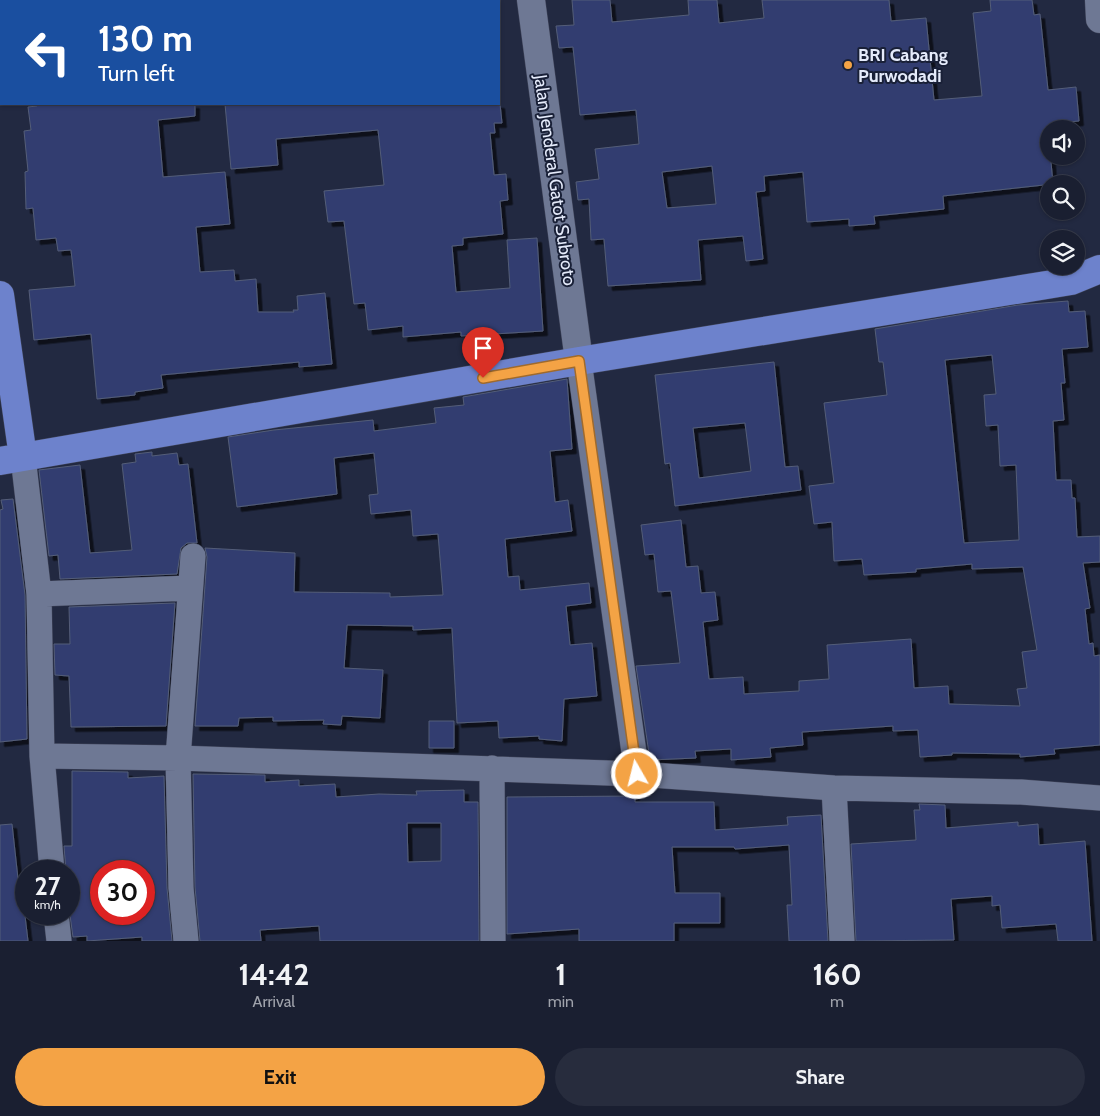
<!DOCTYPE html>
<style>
body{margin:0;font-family:Cabin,sans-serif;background:#272c3d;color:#f1f3f6;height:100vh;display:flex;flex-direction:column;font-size:19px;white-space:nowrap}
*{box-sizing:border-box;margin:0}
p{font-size:16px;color:#9fa2ab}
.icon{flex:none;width:28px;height:28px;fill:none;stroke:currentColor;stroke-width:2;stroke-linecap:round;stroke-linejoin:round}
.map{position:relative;height:941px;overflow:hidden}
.drawer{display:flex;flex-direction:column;background:#1a1f31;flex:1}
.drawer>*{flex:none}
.guide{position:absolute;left:0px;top:0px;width:500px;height:105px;box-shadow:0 1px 4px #0004,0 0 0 1px #383d4d;background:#1a4fa0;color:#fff;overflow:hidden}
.buttons{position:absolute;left:1040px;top:120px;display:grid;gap:10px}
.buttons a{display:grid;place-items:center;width:45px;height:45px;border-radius:50%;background:#1a1f31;box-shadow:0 1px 4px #0004,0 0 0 1px #383d4d;font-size:25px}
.speed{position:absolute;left:15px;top:860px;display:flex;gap:10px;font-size:25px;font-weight:700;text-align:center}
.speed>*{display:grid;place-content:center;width:65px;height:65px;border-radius:50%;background:#1a1f31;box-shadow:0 1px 4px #0004,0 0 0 1px #383d4d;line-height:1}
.speed small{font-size:12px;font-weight:400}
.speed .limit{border:8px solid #d22;background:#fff;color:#111}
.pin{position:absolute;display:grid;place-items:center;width:42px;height:42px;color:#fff;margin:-51px -21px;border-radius:50% 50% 50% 0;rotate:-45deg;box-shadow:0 0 5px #0007}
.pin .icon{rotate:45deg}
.me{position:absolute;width:55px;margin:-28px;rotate:352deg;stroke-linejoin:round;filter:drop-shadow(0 0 4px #0008)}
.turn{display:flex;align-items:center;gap:18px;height:105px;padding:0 15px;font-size:22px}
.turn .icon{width:65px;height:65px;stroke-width:2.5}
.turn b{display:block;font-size:35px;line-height:42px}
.eta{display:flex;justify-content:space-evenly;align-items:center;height:85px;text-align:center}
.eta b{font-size:30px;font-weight:700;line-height:35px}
.button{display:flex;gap:10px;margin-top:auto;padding:10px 15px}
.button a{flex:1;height:58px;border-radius:30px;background:#f4a345;color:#111;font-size:20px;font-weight:700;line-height:58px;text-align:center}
.button a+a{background:#272c3d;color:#f1f3f6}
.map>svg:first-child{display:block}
.building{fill:#303e70;stroke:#545d78;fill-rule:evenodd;filter:url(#shadow)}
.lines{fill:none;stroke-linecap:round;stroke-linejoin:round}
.minor-casing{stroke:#40455a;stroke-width:26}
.secondary-casing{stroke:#40455a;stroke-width:29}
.primary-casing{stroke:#40455a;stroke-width:29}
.minor{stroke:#6e7894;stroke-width:25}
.secondary{stroke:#6e7894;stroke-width:28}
.primary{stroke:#6d82cc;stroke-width:28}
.route-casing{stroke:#9f6a2d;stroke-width:12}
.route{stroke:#f4a345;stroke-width:9}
.poi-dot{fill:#f4a345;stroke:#192037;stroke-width:2}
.labels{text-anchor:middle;stroke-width:4;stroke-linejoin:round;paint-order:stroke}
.poi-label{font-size:18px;font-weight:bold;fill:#e5ebfb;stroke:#192037;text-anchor:start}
.street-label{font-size:18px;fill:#e5ebfb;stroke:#192037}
</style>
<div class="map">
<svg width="1100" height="941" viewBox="0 0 1100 941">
<defs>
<filter id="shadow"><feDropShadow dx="4.5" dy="4.5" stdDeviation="0" flood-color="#0009"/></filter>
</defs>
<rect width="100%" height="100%" fill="#222941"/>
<path class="building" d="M572 0H610L612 22 689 15 688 0H717L719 23 764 18 762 0H889L891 21 926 18 934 100 982 96 973 13 991 11 990 0H1032L1034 15 1040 14 1048 90 1076 87 1079 121 1056 123V129H1048L1053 184 943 196 944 209 874 216 875 224 849 226V219L807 222 803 172 764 176 765 191 756 192 763 259 746 261 743 236 698 240 701 280 608 286 604 239 591 240 589 199 578 200 576 182 599 179 595 149 639 144 636 110 580 115 573 47 559 48 556 26 574 25ZM712 166 716 204 667 208 662 172Z
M37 104H195V116L158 120 163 177 225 172 230 224 196 227 200 272 234 270 235 281 256 279 258 312H294L293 310H298L297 296 325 293 332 364 299 367V362L161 375 163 388 135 392V395L97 399 91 334 34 340 29 290 75 286 71 250 58 251 56 238 36 240 33 208 26 209 25 172 28 171 24 131 31 130 28 107 37 106Z
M225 104H500L502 123H494L495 133H490L494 175 506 174 508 200 500 201 503 234 463 238V245L452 246 456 292 510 288 507 240 537 238 543 331 461 336V332L403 337V326L368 330 365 303 354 304 344 221 328 222 324 191 384 185 378 130 276 139 278 165 231 169Z
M1068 301 1069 312 1085 311 1088 347 1062 349 1065 383H1061L1064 420 1053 421 1056 480H1071L1072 498H1075L1077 537 1100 536V562L1083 563 1090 608 1085 609 1089 644 1093 643 1094 656 1100 655V745L1054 749 1055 754 1020 757V754L952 753V755L920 757 918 730 893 731V726L802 732 803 745 770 748 771 757 731 760V749L695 751 696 758 650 760 636 666 680 663 671 591 658 592 654 554 645 555 641 525 681 520 686 567 698 566 701 593 715 592 718 620 703 622 709 679 743 677 744 694 799 691V681L829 679 827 645 911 639 914 688 948 686 949 704 1020 706 1017 689 1027 688 1022 652 1037 650 1023 567 972 569V564L916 569V572L864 575 862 559 834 561 832 522 814 524 809 486 834 483 824 403 887 395 883 362H879L875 329 1018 305ZM992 355 996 394 984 395 986 426 998 425 1000 466 1016 465 1019 540 964 543 945 360Z
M774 362 785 467 798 466 801 490 675 506 670 463 665 464 655 375ZM745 423 751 471 699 478 693 428Z
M567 379 572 449 550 451 555 502 568 500 572 531 505 539 508 577 519 576 520 590 589 583 591 603 566 606 570 645 592 643 597 696 564 699 562 741 539 739V736L499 738 498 721 457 723 452 628 413 630V626L347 625 344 668 383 670 380 718 342 716 341 725 323 724 324 720 273 721V717L239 718 238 726H195L207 557 205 548 295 553 294 592 390 593V597L443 595 438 534 413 536 411 510 371 514 369 495 378 494 374 453 334 458 337 494 237 507 228 437 274 430 373 420 374 431 436 423 434 408 464 405 463 397Z
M152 452V456L177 453 179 465 188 464 197 543H187L181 548 177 574 60 579 58 555 49 556 39 470 80 465 90 553 132 550 122 464 136 462 135 454Z
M13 499 25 595 27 739 0 742V510L3 509 1 500Z
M175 603 166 726 71 727 69 676 55 675 54 644H70L69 607Z
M429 721H454V748H429Z
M72 771 128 772V778L164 776 167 888 172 941H142V937L87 941V936L73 937 69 908V871H66L64 846H72ZM144 868V914H101V871Z
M193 774 265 775V782L299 780V786L335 784 336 797 379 794 417 795 416 791 464 790V802H478L479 941H320L319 926 260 930 261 941H200L195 887ZM407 823H441V861L408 862Z
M635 796V802H714L715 830 788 825 787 817 821 815 828 941H789L787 905H792L789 845 735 849 734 847H672L675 893H720V923H674V941H579V929L507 934V797Z
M919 804 945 805 946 828 1018 822V826L1038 824 1039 845 1085 841 1092 941H1058L1056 924 1002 928 1000 905 992 906V896L951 899 954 940 856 941 851 844 916 840 914 810H920Z
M12 824 19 888 26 887 25 916 28 941H0V825Z"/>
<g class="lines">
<g class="minor-casing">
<path id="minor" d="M579 361 637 774
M23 457 39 594 42 756 52 871
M39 594 190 588
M42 756 178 758 637 774 834 788 1021 792 1100 798
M492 768 493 941
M834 788 842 941
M56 914 59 941
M186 941 181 888 178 758 193 556"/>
</g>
<g class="secondary-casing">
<path id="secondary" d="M531 0 579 361
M1099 0 1100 19"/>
</g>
<g class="primary-casing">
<path id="primary" d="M0 295 23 457
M0 461 579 361 1071 281 1100 269"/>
</g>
<use href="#minor" class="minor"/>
<use href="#secondary" class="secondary"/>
<use href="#primary" class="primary"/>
</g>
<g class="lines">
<g class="route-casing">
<path id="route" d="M483 378 579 361 637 774"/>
</g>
<use href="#route" class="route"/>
</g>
<circle class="poi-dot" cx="848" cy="65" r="5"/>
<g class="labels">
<g class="poi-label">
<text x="858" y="61">BRI Cabang<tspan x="858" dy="21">Purwodadi</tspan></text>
</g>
<g class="street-label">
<text transform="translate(555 180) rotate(82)" y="6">Jalan Jenderal Gatot Subroto</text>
</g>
</g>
</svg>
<div class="buttons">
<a><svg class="icon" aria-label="sound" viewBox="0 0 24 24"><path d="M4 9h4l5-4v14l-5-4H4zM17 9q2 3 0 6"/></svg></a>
<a><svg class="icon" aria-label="search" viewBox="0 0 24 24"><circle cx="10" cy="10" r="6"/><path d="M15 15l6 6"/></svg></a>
<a><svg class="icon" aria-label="layers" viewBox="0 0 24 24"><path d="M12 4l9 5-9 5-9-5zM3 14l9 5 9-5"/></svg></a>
</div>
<div class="speed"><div>27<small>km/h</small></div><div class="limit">30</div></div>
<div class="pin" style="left:483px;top:378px;background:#d93025"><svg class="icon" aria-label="arrive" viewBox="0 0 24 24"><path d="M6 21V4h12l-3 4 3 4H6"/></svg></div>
<svg class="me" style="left:637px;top:774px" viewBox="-20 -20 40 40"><circle r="17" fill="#f4a345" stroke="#fff" stroke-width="3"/><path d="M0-11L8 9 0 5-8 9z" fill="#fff"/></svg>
<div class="guide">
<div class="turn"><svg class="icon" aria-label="left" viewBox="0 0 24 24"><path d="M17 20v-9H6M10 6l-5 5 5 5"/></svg><div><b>130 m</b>Turn left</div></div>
</div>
</div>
<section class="drawer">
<div class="eta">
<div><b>14:42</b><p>Arrival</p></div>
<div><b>1</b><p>min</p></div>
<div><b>160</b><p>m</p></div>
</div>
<div class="button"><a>Exit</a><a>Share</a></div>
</section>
